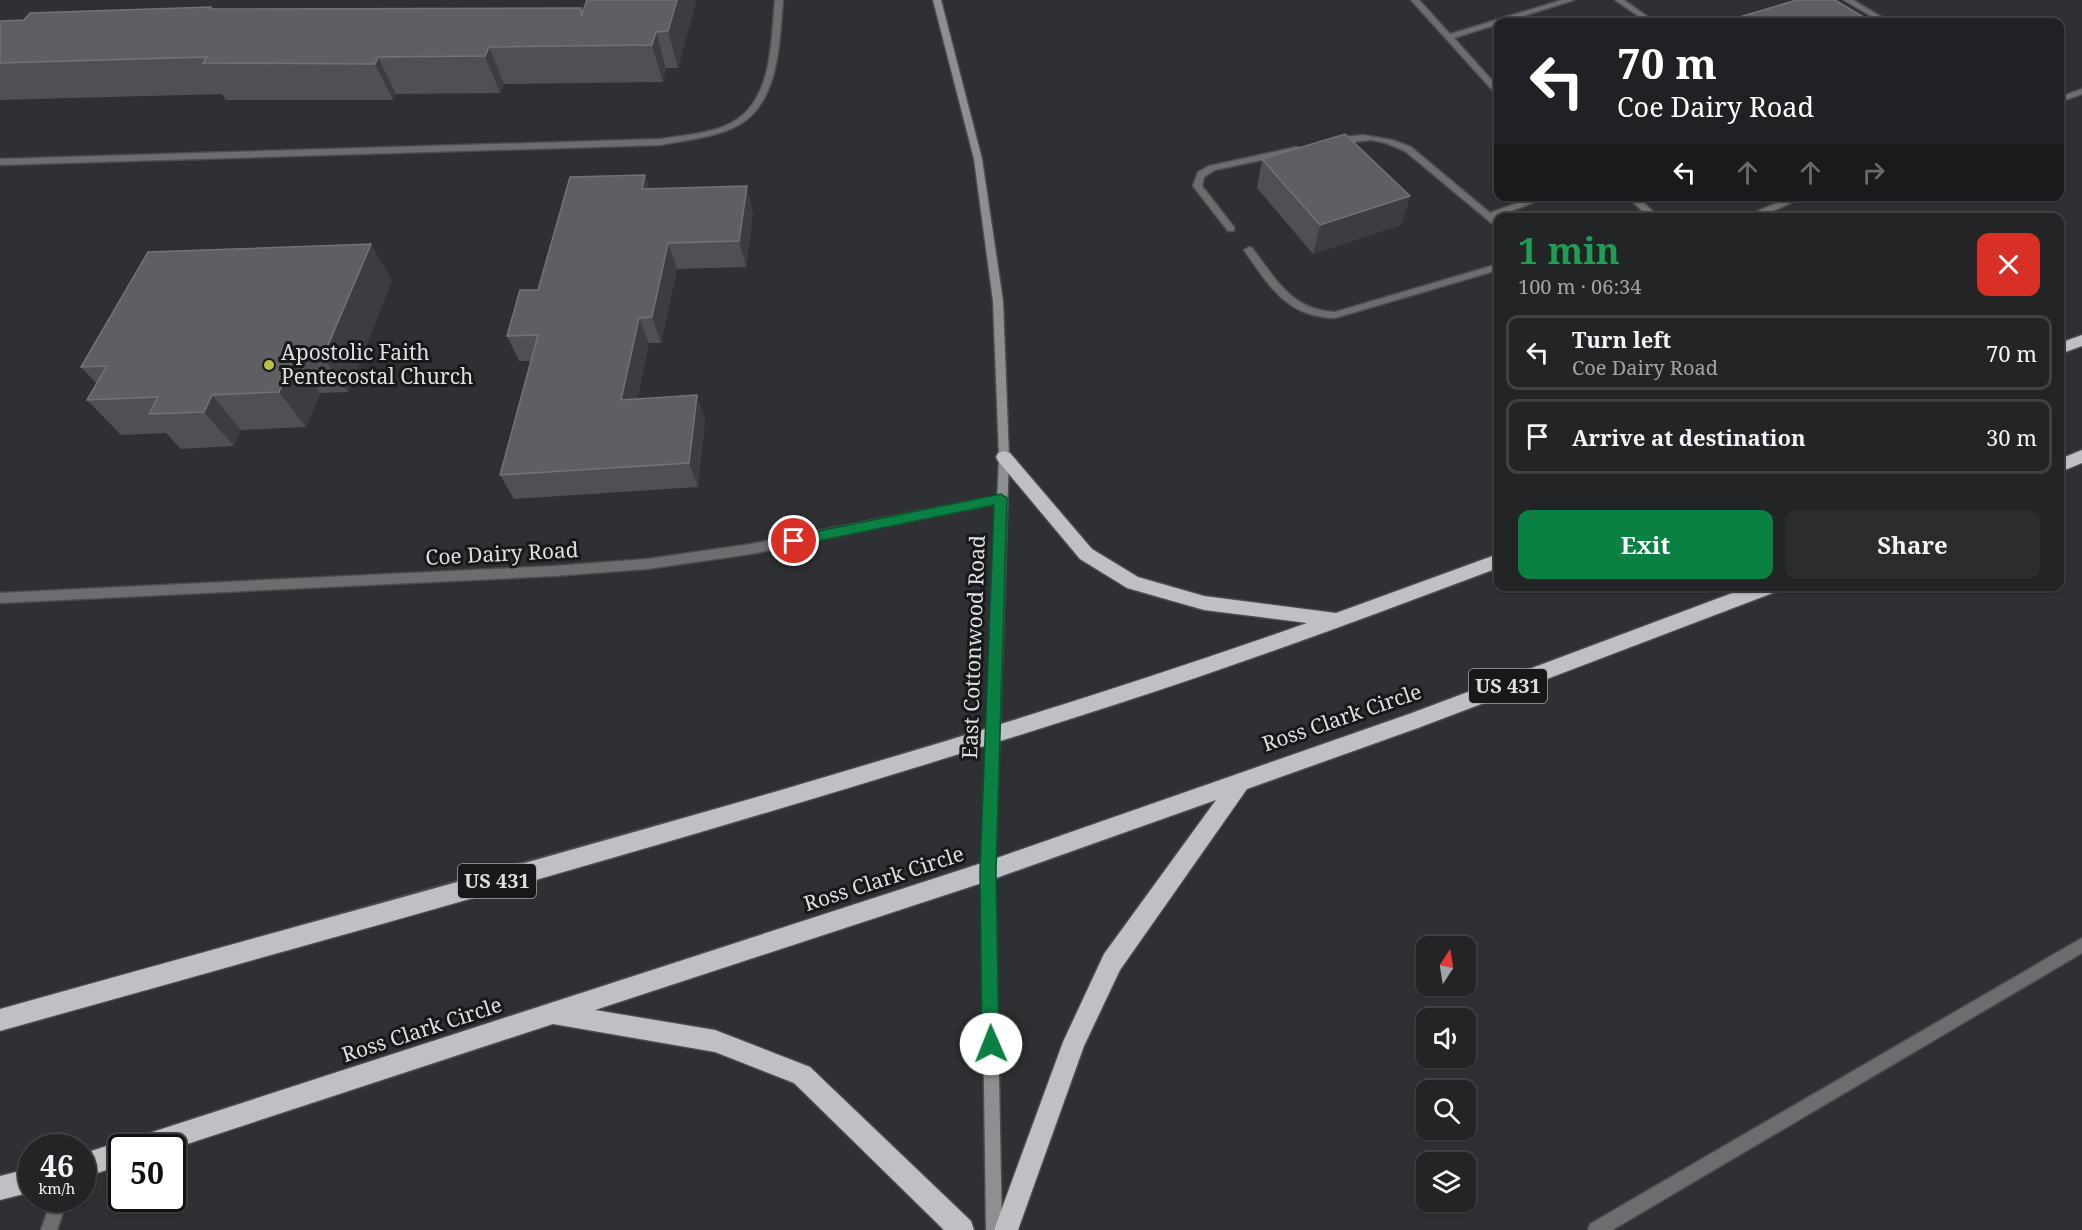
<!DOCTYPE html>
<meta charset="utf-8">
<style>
body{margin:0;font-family:"Noto Serif",serif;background:#2a2c2e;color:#f1f3f6;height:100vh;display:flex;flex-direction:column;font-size:22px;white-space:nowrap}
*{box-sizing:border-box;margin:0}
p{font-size:20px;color:#a2a4a7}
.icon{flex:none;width:33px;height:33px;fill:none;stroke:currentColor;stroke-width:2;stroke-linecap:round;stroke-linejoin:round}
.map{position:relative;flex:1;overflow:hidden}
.sheet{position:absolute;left:1494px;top:213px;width:570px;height:378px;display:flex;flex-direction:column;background:#222426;border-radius:12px;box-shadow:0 2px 4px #0004,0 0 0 2px #3f4143}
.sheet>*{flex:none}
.banner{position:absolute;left:1494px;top:18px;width:570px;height:183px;border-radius:12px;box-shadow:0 2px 4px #0004,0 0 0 2px #3f4143;background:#202124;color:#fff;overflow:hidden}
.needle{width:39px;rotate:12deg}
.controls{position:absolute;left:1416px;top:936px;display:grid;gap:12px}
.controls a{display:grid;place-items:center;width:60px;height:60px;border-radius:12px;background:#222426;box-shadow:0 2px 4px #0004,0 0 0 2px #3f4143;font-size:30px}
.speed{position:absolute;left:18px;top:1134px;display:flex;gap:12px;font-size:30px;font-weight:700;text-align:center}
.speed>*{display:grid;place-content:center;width:78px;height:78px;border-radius:50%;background:#222426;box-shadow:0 2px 4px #0004,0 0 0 2px #3f4143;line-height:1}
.speed small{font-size:15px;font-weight:400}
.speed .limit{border:3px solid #111;border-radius:9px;background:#fff;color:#111}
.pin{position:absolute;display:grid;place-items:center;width:51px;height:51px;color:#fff;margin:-26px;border:3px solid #fff;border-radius:50%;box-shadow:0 2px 6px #0007}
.me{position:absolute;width:66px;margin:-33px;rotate:359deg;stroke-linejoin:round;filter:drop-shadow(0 0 4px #0008)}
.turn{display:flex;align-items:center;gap:21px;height:126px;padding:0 24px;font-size:27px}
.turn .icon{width:78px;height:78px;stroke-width:2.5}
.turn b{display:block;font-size:42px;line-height:51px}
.lanes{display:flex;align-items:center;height:57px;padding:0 24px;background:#0003;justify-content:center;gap:30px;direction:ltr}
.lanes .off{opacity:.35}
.round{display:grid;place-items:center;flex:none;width:63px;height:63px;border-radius:12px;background:#2a2c2e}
.summary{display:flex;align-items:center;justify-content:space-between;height:102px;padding:0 24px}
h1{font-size:36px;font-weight:700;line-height:45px;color:#1e9e55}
.primary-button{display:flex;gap:12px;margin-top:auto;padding:12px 24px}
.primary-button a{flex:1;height:69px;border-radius:12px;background:#0b8043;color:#fff;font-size:24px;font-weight:700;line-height:69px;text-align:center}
.primary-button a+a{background:#2a2c2e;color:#f1f3f6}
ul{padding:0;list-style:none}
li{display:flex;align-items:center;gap:18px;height:75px;margin:0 12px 9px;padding:0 12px;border:3px solid #3f4143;border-radius:12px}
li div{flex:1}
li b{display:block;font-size:22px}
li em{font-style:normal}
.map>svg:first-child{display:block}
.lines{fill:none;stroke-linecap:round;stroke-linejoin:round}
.lane-casing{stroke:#4a4c4f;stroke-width:3}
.street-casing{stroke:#4a4c4f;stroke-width:3}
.secondary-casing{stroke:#4a4c4f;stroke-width:3}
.highway-casing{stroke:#4a4c4f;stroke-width:3}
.lane{fill:#6c6d6e;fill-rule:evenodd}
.street{fill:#6c6d6e;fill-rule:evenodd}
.secondary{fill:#8d8f91;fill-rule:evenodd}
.highway{fill:#bec0c4;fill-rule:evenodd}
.wall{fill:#4f5053}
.shaded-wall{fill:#3b3d40}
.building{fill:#5e5f62;stroke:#727376;stroke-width:1.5}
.route{fill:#0b8043;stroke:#07532c;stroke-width:1.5}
.poi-dot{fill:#bac045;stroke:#171819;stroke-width:2}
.labels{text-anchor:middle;stroke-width:6;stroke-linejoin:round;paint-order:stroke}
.shield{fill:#171819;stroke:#a2a3a5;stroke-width:1.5}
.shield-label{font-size:20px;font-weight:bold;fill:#dedfe1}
.poi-label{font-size:21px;fill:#dedfe1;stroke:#171819;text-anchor:start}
.street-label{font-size:21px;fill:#dedfe1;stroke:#171819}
</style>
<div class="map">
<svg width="2082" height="1230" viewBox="0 0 2082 1230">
<rect width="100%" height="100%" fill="#2e3033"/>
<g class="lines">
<g class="lane-casing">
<path id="lane" d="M775 0H783C779 43 780 107 733 128 711 138 685 140 661 145L0 165V159L661 139C684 135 711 134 733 122 773 99 771 40 775 0Z
M1411 0H1419L1450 34 1562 0H1574L1454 38 1498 87V93H1495Z
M1615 0H1624L1655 22H1647Z
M1844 0H1853L1890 22H1881Z
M2082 89V94L2060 102V97Z
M1363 135 1392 140 1411 147 1490 213 1536 196H1550L1496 217 1498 220V227L1495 226 1405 151 1386 143 1372 140 1334 144 1330 141 1344 137Z
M1296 147 1299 148V152L1215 170 1204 177 1202 186 1234 227V231H1228L1193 186 1198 172 1209 166Z
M1626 196H1636L1660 218H1650Z
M1793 196H1807L1756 218H1742Z
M1249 247 1252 248C1276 279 1291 310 1335 312L1498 264V270L1335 318C1287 317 1269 286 1244 250Z
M2082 938V953L1612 1230H1588L1590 1224Z
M52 1198H68L57 1230H41Z"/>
</g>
<g class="street-casing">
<path id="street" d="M1001 495 1007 499 1001 503 751 554 647 569 554 576 0 603V593L554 566 647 559 751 544Z"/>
</g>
<g class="secondary-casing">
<path id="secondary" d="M933 0H941L982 159 1003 301 1009 457 995 871 1002 1230H986L981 871 999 457 993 301 974 159Z"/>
</g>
<g class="highway-casing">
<path id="highway" d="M2082 335V346L2060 354V343Z
M2082 450V463L2060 472V459Z
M1004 451 1010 453 1092 549 1138 577 1204 596 1336 613 1498 554V568C1373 615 1247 662 1120 703 750 823 374 926 0 1031V1009C257 937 515 867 771 793 951 740 1130 686 1307 623L1204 610 1127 588 1080 559 998 461 996 457 998 453Z
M1751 586H1781L1778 591 1418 728 1247 789 1120 970 1084 1046 1018 1230H994L1063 1042 1104 954 1216 800 988 881 595 1010 715 1030 810 1067 971 1221 974 1230H944L794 1083 715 1052 553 1024 172 1149 122 1148V1165L82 1178V1154L122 1141 130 1144 132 1140 140 1136 988 861 1409 714Z
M32 1168V1192L0 1200V1176Z"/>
</g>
<use href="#lane" class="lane"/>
<use href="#street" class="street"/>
<use href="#secondary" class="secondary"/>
<use href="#highway" class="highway"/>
</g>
<path class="wall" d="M696 1 678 68H666L663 82 504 84 500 93 396 94 393 100H226L222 94 0 100V21L24 20 211 7 212 9 581 8 583 12Z
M1262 159 1410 196 1401 225 1313 254 1257 188Z
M650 189 753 212 746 267 677 269 661 343H649L637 399 697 395 705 420 698 487 514 499 500 475 531 361H519L507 336 538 290Z
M392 280 348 392 320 393 306 427 241 430 234 446 181 449 166 433 121 435 87 400 97 384 81 367Z"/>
<path class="shaded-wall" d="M677 0H696L678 68 668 31Z
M656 32 666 68 663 82 652 45Z
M489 47 504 84 500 93 485 56Z
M378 57 396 94 393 100 375 64Z
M645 175 654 201 642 189Z
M747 186 753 212 746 267 739 241Z
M1410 196 1401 225 1313 254 1320 225Z
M668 243 677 269 661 343 652 317Z
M371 244 392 280 348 392 323 357Z
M639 318 649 343 632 425 621 400Z
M294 358 320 393 306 427 279 392Z
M212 395 241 430 234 446 204 412Z
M697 395 705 420 698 487 689 463Z"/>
<path class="building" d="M587 0H677L668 31 656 32 652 45 489 47 485 56 378 57 375 64 203 63 207 57 0 63V21L24 20 30 13 211 7 210 9 581 8V16Z
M1797 0H1835L1872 22H1728L1726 21Z
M1345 134 1410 196 1320 225 1262 159Z
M645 175 642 189 747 186 739 241 668 243 652 317 639 318 621 400 697 395 689 463 500 475 538 335 507 336 520 290H538L570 177Z
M371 244 323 357 294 358 279 392 212 395 204 412 149 414 158 397 87 400 107 366 81 367 148 252Z"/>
<path class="route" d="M1001 494 1007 498 996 871 999 1044 997 1050 991 1052 985 1050 982 1044 980 871 994 505 794 546 788 541 794 536Z"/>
<circle class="poi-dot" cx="269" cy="365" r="6"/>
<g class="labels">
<g class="shield">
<rect x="1469" y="669" width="78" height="34" rx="4.5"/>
<rect x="458" y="864" width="78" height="34" rx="4.5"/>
</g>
<g class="shield-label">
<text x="1508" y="693">US 431</text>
<text x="497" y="888">US 431</text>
</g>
<g class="poi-label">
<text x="281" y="360">Apostolic Faith<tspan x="281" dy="24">Pentecostal Church</tspan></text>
</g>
<g class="street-label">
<text transform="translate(502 554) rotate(-3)" y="7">Coe Dairy Road</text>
<text transform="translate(974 647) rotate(-88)" y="7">East Cottonwood Road</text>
<text transform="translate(1342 718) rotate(-19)" y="7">Ross Clark Circle</text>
<text transform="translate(884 879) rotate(-18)" y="7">Ross Clark Circle</text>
<text transform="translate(422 1030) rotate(-18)" y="7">Ross Clark Circle</text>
</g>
</g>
</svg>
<div class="controls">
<a><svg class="needle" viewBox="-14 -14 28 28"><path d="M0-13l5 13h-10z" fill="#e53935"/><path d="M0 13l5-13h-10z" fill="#a2a4a7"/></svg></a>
<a><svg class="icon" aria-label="sound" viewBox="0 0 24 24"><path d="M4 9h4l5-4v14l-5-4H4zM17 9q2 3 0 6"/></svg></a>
<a><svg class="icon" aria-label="search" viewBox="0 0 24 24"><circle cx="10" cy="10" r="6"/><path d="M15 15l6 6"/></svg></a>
<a><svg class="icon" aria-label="layers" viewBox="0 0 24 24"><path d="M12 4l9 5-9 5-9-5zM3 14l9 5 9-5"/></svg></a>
</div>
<div class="speed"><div>46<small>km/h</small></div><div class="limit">50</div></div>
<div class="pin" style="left:794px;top:541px;background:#d93025"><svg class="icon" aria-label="arrive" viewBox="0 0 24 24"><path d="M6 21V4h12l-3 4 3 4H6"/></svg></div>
<svg class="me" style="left:991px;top:1044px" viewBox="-20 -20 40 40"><circle r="19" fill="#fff"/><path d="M0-13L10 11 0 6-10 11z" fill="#0b8043"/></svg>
<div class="banner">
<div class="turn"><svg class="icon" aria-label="left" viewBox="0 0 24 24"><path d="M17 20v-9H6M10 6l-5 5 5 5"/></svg><div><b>70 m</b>Coe Dairy Road</div></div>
<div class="lanes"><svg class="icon" aria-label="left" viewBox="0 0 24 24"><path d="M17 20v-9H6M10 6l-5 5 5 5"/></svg><svg class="icon off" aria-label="ahead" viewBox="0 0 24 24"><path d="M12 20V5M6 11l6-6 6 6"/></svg><svg class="icon off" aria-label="ahead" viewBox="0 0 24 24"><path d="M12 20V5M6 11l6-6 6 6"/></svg><svg class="icon off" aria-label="right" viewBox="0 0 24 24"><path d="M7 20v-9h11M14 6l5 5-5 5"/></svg></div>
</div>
<section class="sheet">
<div class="summary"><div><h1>1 min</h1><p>100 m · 06:34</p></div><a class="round" style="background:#d93025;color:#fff"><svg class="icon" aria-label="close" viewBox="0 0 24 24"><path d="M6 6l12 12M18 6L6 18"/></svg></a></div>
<ul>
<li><svg class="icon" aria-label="left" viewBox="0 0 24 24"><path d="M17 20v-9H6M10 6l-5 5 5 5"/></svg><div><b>Turn left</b><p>Coe Dairy Road</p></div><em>70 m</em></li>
<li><svg class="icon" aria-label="arrive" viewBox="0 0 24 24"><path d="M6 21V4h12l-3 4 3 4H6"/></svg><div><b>Arrive at destination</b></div><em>30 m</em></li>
</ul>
<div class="primary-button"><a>Exit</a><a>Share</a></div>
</section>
</div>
